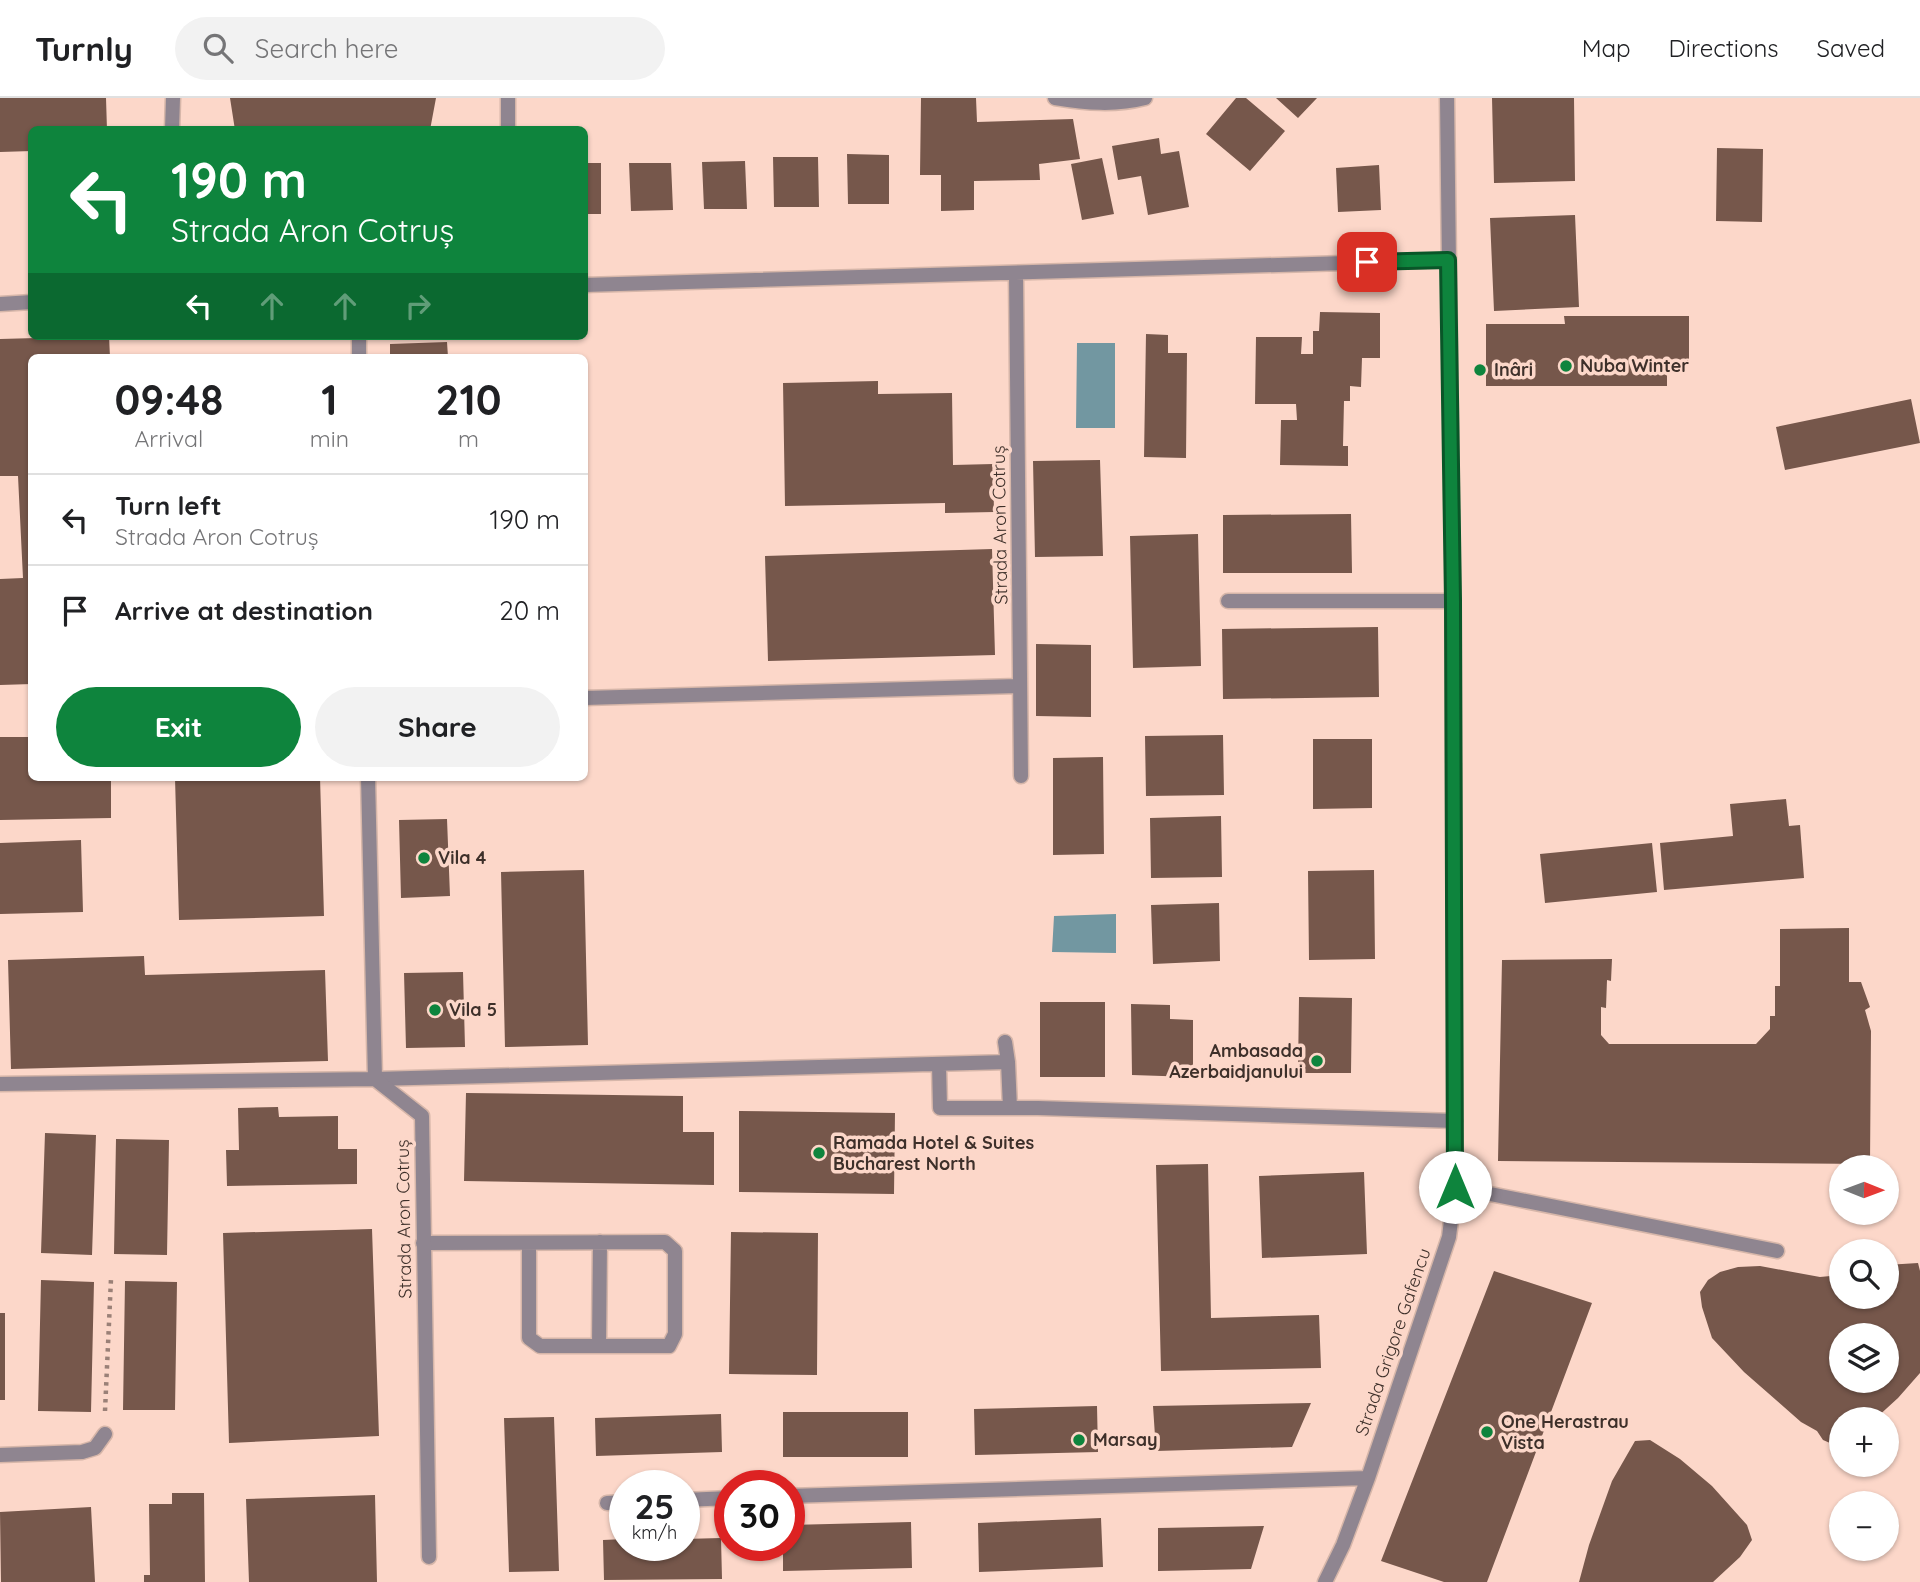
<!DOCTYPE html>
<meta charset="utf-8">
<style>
body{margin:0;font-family:Quicksand,sans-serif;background:#f2f2f2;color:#202124;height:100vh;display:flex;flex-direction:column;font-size:26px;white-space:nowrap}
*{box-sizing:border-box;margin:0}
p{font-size:23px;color:#757577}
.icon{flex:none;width:38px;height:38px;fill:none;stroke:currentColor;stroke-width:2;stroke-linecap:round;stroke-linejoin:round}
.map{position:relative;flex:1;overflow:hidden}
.details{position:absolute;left:28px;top:256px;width:560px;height:427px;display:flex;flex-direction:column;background:#fff;border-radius:10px;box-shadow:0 2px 5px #0004}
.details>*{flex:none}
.top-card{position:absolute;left:28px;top:28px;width:560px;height:214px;border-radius:10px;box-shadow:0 2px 5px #0004;background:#0e843d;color:#fff;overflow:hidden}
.needle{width:46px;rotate:91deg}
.fabs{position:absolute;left:1829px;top:1057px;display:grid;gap:14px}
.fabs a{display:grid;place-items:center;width:70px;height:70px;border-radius:50%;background:#fff;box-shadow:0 2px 5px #0004;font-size:35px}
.speed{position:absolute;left:609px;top:1372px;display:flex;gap:14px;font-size:35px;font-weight:700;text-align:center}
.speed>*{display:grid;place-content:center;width:91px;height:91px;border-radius:50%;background:#fff;box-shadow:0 2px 5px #0004;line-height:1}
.speed small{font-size:18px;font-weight:400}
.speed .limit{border:10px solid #d22;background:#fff;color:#111}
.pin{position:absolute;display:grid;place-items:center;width:60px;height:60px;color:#fff;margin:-30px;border-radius:14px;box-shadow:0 4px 10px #0006}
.me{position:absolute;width:77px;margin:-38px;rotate:0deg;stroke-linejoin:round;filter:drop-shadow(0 0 5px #0008)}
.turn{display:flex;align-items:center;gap:24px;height:147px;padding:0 28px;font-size:32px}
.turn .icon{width:91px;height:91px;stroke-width:2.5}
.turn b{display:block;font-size:49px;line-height:60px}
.lanes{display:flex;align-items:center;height:66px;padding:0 28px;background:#0003;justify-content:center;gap:35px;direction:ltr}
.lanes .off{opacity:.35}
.eta{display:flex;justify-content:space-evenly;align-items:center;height:119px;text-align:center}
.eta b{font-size:42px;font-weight:700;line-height:49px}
.button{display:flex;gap:14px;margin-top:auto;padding:14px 28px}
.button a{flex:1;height:80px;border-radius:42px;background:#0e843d;color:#fff;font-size:28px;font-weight:700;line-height:80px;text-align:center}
.button a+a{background:#f2f2f2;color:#202124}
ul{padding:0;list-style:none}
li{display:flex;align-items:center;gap:21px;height:91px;padding:0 28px;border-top:2px solid #e0e0e0}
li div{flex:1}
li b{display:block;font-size:26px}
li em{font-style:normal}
header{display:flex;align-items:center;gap:42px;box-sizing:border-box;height:98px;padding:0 35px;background:#fff;border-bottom:2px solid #e0e0e0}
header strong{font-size:33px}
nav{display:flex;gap:38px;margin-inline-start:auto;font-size:24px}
.search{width:490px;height:63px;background:#f2f2f2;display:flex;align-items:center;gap:18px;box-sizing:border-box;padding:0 24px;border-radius:38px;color:#757577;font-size:26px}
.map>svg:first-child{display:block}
.water{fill:#7297a1}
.building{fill:#76574b;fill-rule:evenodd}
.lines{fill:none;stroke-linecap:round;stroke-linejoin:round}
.service-casing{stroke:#d6b6a9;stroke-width:17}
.minor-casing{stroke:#d6b6a9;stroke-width:17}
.path{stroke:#9a8077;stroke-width:4.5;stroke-dasharray:3.5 5;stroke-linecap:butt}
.service{stroke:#8f8590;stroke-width:14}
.minor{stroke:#8f8590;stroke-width:14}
.route-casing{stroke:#095628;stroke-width:18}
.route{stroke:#0e843d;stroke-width:12}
.poi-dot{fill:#0e843d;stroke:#fcd7c9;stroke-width:2.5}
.labels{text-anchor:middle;stroke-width:7;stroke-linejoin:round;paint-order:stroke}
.poi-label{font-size:18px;font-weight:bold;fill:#3e302a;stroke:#fcd7c9;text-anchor:start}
.street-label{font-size:18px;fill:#3e302a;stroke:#fcd7c9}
</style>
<header>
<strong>Turnly</strong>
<div class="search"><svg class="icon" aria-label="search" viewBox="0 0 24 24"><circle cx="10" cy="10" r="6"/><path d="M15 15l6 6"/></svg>Search here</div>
<nav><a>Map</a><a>Directions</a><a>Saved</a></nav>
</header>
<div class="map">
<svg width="1920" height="1484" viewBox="0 0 1920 1484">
<rect width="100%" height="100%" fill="#fcd7c9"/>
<path class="water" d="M1077 245H1115V330H1076Z
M1116 816V855L1052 854 1054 818Z"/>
<path class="building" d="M0 0H106L107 32H32V53L0 54Z
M230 0H436L430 32H235Z
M921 0H976L977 24 1073 21 1080 61 1039 66 1040 82 974 83V112L941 113V77H920Z
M1236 0H1246L1285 33 1250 73 1206 36Z
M1276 0H1317L1298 20Z
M1492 0H1574L1575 83 1494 85Z
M1159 40 1161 56 1179 53 1189 109 1148 117 1141 78 1118 82 1112 48Z
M1717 50 1763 51 1762 124 1716 123Z
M847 56 889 57V106H848Z
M773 59H818L819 109H774Z
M1102 60 1114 116 1082 122 1071 66Z
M745 63 747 111H704L702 64Z
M584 65H601V116H584Z
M629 65H671L673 112 631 113Z
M1379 67 1381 112 1338 114 1336 70Z
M1575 117 1579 209 1494 213 1490 120Z
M1320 214 1380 215V260H1362L1361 289 1350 288V303H1344L1343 348H1348V368L1280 367 1281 322H1297L1296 306H1255L1256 239H1302L1301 256H1313V233H1319Z
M1564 218H1689V269H1667V288H1486V226H1565Z
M1146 236 1168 237V255H1187L1186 360 1144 359Z
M109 238 110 259H32V586L0 587V481L23 480 18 378H0V241Z
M447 244 448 259H390V246Z
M878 283V296L952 295 953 367 993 366 994 414 945 415V405L785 408 783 285Z
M1911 301 1920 345 1785 372 1776 329Z
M1100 362 1103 458 1035 459 1033 363Z
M1351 416 1352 475H1223V417Z
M1198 436 1201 568 1133 570 1130 438Z
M992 451 995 557 768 563 765 458Z
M1378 529 1379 599 1223 601 1222 531Z
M1036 546 1091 547V619L1036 618Z
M1223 637 1224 697 1146 698 1145 638Z
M0 639H32V679H111V720L0 722Z
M1313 641H1372V710L1313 711Z
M1103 659 1104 756 1053 757V660Z
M320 679 324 818 179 822 175 680Z
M1786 701 1789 728 1800 727 1804 780 1664 792 1660 745 1733 738 1730 706Z
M1221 718 1222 779 1151 780 1150 720Z
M447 721 450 798 401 800 399 722Z
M81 742 83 814 0 816V745Z
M1652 745 1657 794 1545 805 1540 756Z
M584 772 588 947 505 949 501 774Z
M1374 772 1375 861 1309 862 1308 773Z
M1219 805 1220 863 1153 866 1151 807Z
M1849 830V884H1861L1870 909 1865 912 1871 933 1870 1066 1498 1063 1502 862 1612 861 1611 883 1607 882 1606 910 1601 909V937L1609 946H1756L1770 931V918H1775V888H1780V831Z
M144 858 145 877 325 872 328 963 11 971 8 862Z
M463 874 465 949 406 950 404 875Z
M1299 899 1352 900 1351 975H1298Z
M1040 904H1105V979H1040Z
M1131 906 1170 907V921L1193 922V979L1132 977Z
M466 995 683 998V1034H714V1087L464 1083Z
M278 1009 279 1019 338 1018V1051H357V1086L227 1088 226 1052H239L238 1010Z
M739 1013 895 1015 894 1096 739 1094Z
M45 1035 96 1037 92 1157 41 1155Z
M116 1041 169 1042 167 1157 114 1156Z
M1208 1066 1211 1220 1319 1217 1321 1270 1161 1273 1156 1067Z
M1364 1074 1367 1156 1262 1160 1259 1078Z
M372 1131 379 1338 229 1345 223 1135Z
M731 1134 818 1135 817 1277 729 1276Z
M1918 1165 1920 1173V1275L1898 1300 1875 1321H1841V1347L1837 1348 1823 1342 1817 1333 1801 1324 1744 1274 1712 1240 1702 1209 1700 1194 1708 1182 1720 1174 1738 1169 1760 1168 1820 1179 1841 1177V1199H1886V1167ZM1841 1237H1886V1283H1841Z
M1494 1173 1592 1205 1487 1484H1444L1381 1463Z
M41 1182 94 1184 91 1314 38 1313Z
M125 1183 177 1184 175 1312H123Z
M0 1215H5V1302H0Z
M1311 1305 1292 1349 1156 1353 1153 1308Z
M1097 1308 1098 1354 975 1357 974 1311Z
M783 1314H908V1359H783Z
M721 1316 722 1354 596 1358 595 1320Z
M554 1319 559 1473 509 1474 504 1320Z
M1650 1342 1680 1361 1712 1388 1747 1427 1752 1442 1740 1459 1713 1484H1579L1589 1447 1612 1383 1635 1343Z
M172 1395H204L205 1484H144V1477H150L149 1406H172Z
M375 1397 377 1484H249L246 1401Z
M91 1409 95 1484H1L0 1414Z
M1101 1420 1103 1469 979 1474 978 1425Z
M911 1424 912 1470 783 1473V1447H789V1427Z
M1264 1428 1251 1471 1158 1473V1430Z
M721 1440 722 1481 604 1482 603 1442 625 1441V1447H684V1441Z"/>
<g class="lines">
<g class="service-casing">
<path id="service" d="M508 0V32
M1005 944 1008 964
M939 966 940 1010H1038L1455 1023
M375 981 1008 964 1010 1010
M1455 1089 1777 1153
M423 1145 665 1144 675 1153V1236L669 1248H540L529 1240V1145
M599 1248 600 1144"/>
</g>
<g class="minor-casing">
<path id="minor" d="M1055 0C1086 5 1114 8 1145 0
M172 32 173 0
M1016 176 1021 678
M584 187 1448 162
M0 206 32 204
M359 238V259
M1228 503H1453
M584 600 1020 588
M368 679 375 981 422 1018 429 1459
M0 986 375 981
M0 1357 82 1354 95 1350 105 1336
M789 1398 1368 1380
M684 1402 730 1400
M607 1405 625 1404
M1325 1484 1343 1447 1368 1380 1449 1139 1455 1089 1453 503 1447 0"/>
</g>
<path class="path" d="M105 1313 111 1181"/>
<use href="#service" class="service"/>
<use href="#minor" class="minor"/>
</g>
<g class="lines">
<g class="route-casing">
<path id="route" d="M1367 164 1448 162 1453 503 1455 1089"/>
</g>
<use href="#route" class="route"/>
</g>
<g class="poi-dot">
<circle cx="1566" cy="268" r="7"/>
<circle cx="1480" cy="272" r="7"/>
<circle cx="424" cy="760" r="7"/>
<circle cx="435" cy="912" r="7"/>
<circle cx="1317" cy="963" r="7"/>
<circle cx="819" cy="1055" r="7"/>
<circle cx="1487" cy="1334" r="7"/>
<circle cx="1079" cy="1342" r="7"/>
</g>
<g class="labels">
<g class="poi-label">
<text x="1580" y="274">Nuba Winter</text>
<text x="1494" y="278">Inâri</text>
<text x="438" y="766">Vila 4</text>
<text x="449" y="918">Vila 5</text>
<text x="1303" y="959" text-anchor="end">Ambasada<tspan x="1303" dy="21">Azerbaidjanului</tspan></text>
<text x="833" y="1051">Ramada Hotel &amp; Suites<tspan x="833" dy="21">Bucharest North</tspan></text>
<text x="1501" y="1330">One Herastrau<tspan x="1501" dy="21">Vista</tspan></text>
<text x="1093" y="1348">Marsay</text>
</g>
<g class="street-label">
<text transform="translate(1000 427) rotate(-91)" y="6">Strada Aron Cotruș</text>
<text transform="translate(404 1121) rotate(-91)" y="6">Strada Aron Cotruș</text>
<text transform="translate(1393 1244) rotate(-71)" y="6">Strada Grigore Gafencu</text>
</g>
</g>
</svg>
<div class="fabs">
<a><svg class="needle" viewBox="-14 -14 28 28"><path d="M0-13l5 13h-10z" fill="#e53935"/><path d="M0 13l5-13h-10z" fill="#757577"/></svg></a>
<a><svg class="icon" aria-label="search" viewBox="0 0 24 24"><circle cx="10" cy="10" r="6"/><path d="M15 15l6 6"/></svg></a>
<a><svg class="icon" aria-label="layers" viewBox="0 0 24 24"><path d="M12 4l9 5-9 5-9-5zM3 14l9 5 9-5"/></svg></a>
<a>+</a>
<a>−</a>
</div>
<div class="speed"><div>25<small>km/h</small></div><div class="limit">30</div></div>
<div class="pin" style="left:1367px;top:164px;background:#d93025"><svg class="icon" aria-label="arrive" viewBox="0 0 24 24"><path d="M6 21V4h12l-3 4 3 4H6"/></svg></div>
<svg class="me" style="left:1455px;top:1089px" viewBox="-20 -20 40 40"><circle r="19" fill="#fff"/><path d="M0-13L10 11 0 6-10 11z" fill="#0e843d"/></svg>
<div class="top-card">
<div class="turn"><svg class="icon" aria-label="left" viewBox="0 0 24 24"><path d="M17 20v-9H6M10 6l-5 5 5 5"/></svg><div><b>190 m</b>Strada Aron Cotruș</div></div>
<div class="lanes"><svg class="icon" aria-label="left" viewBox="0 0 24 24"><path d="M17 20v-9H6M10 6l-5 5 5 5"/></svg><svg class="icon off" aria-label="ahead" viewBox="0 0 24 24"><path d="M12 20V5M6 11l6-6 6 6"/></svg><svg class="icon off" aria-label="ahead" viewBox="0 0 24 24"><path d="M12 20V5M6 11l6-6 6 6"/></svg><svg class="icon off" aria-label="right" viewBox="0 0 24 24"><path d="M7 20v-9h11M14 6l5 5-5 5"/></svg></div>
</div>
<section class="details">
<div class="eta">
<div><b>09:48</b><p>Arrival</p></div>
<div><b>1</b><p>min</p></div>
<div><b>210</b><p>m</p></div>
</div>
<ul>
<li><svg class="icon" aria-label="left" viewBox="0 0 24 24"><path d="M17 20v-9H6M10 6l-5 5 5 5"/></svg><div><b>Turn left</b><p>Strada Aron Cotruș</p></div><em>190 m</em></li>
<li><svg class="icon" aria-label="arrive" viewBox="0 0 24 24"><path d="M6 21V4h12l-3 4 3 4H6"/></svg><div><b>Arrive at destination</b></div><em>20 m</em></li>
</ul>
<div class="button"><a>Exit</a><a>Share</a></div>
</section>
</div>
